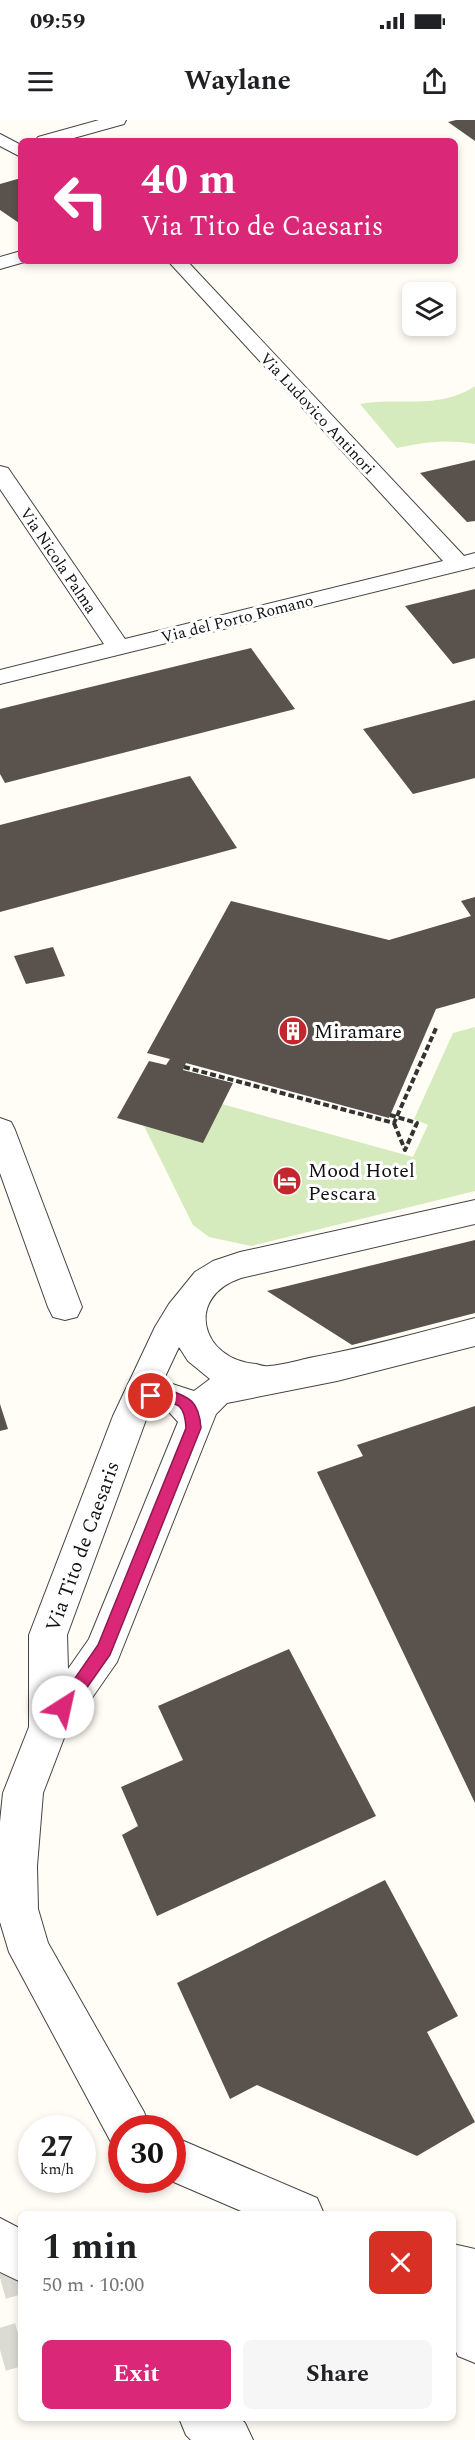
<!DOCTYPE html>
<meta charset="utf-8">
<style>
body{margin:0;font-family:Spectral,serif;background:#f6f6f6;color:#202124;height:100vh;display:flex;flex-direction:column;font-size:22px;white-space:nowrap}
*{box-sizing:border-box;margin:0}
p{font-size:20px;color:#757577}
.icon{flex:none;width:33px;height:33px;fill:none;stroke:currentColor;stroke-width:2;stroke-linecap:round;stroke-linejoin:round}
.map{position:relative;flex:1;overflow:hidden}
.drawer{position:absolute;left:18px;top:2091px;width:438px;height:210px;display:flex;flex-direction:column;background:#fff;border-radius:9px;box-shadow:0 3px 9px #0003}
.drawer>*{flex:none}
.hud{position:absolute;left:18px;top:18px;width:440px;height:126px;border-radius:9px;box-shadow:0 3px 9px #0003;background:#db2777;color:#fff;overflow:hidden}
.controls{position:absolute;left:402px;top:162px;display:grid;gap:12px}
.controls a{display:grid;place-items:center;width:54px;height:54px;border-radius:9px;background:#fff;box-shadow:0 3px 9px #0003;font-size:30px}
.speed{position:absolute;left:18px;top:1995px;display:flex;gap:12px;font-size:30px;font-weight:700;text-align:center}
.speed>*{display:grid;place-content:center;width:78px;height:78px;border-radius:50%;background:#fff;box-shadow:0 3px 9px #0003;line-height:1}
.speed small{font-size:15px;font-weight:400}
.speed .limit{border:9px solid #d22;background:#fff;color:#111}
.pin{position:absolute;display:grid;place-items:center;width:51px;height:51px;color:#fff;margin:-26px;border:3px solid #fff;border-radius:50%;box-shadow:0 2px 6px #0007}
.me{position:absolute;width:66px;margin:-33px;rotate:35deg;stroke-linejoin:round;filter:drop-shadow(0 0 4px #0008)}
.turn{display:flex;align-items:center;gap:21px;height:126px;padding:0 24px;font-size:27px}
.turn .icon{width:78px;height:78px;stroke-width:2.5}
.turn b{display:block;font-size:42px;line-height:51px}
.round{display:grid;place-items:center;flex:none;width:63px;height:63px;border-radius:9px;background:#f6f6f6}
.overview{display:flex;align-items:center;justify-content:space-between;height:102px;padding:0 24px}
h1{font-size:36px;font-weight:700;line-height:45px}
.action{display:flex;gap:12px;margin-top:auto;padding:12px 24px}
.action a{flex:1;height:69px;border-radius:9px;background:#db2777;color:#fff;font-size:24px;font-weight:700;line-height:69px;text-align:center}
.action a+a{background:#f6f6f6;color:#202124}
.status{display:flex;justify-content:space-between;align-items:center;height:42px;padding:0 30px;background:#fff;direction:ltr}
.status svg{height:16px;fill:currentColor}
header{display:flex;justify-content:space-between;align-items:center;height:78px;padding:0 24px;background:#fff;font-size:27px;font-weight:700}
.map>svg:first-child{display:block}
.green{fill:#d5ebbd}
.building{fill:#5a524d}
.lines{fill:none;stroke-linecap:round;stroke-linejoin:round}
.minor-tunnel{stroke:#dbdad3;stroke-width:43;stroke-dasharray:43 22;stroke-linecap:butt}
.minor-casing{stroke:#444;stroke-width:2}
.path{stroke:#333;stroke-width:4;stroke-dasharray:6 3;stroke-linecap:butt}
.minor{fill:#fff;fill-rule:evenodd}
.path-bridge{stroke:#333;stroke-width:4;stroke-dasharray:6 3;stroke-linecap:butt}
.route{fill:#db2777;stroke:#8e194d;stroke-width:1.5}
.labels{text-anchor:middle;stroke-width:6;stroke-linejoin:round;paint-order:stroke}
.far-street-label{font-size:16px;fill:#111;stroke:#fff}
.poi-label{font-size:20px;fill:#111;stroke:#fff;text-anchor:start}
.street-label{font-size:20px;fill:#111;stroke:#fff}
</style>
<div class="status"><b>09:59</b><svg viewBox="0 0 49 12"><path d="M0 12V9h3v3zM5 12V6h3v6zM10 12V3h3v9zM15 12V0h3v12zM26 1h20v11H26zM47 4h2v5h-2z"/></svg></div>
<header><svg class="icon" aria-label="menu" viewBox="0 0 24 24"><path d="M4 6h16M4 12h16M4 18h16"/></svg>Waylane<svg class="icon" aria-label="share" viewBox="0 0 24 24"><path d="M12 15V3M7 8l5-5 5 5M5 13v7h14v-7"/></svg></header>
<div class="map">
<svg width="475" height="2320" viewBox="0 0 475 2320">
<rect width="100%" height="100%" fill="#fffdf5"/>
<path class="green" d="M475 266V324C447 319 425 322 397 328L360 284C400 277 440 290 475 266Z
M475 907V1071L251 1126 209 1117 193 1105 144 1006 203 1022 222 984 413 1037 428 1005 414 999 453 913Z"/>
<path class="building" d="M456 0H475V21L448 2Z
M21 58V102L19 103 0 90V64Z
M475 340V401L467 402 420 353Z
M475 469V538L453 544 405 486Z
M251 528 295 589 5 663 0 654V589Z
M475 580V658L413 674 363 609Z
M190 656 237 728 0 792V705Z
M475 777V878L436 889 389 998 186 943 183 950 233 963 203 1023 117 998 149 941 166 945 170 939 147 933 231 781 389 820 471 796 461 781Z
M53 827 65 856 26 864 14 836Z
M475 1120V1193L352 1225 267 1171Z
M0 1284 8 1309 0 1311Z
M475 1286V1683L317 1352 363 1336 357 1325Z
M289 1529 376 1696 157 1796 122 1715 138 1706 121 1667 183 1640 158 1586Z
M385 1760 458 1896 427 1912 475 2002 417 2036 257 1965 230 1979 177 1863Z"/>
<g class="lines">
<path class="minor-tunnel" d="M0 2158 21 2152
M0 2230 21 2224"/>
<g class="minor-casing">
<path id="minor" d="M99 0H126L124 4 63 21H35L38 17Z
M0 14 21 25V37L0 26Z
M21 131V141H28L0 149V137Z
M168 141H187L464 436 475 433V447L0 564V550L104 524 0 369V346L8 348 125 519 443 441Z
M0 998 11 1002 15 1010 82 1187 77 1197 65 1200 53 1197 48 1187 0 1053Z
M475 1080V1104L241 1158C184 1177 201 1240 256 1244 260 1245 264 1247 269 1246 284 1245 299 1240 314 1237 368 1227 422 1212 475 1198V1226L337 1261 227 1283 216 1294 117 1542 64 1618 43 1673 37 1746 38 1789 48 1823 144 1992 150 2008H122V2028L112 2024 9 1832 0 1802V1702L3 1673 29 1607V1515L113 1296 155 1207 169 1184 195 1152 213 1141 240 1132ZM179 1227 188 1241 210 1259 194 1271 163 1261ZM156 1291H168L178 1302 89 1519 68 1549 67 1515 147 1297Z
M172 2016 317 2078 324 2094H248L169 2060H172Z
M0 2098 21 2109V2162L0 2152Z
M453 2124 475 2129V2243L458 2236 453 2225Z
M179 2298H240L245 2303 253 2320H191L186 2315Z"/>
</g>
<path class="path" d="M184 947 394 1003 437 906"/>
<use href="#minor" class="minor"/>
<path class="path-bridge" d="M390 995 417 1003 405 1030 394 1003"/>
</g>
<path class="route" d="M166 1269C190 1277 199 1281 201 1308L110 1535 69 1593 63 1595 58 1593 55 1587 98 1525 186 1308C184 1273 168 1287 146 1280L144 1276 146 1272Z"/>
<defs>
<g id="building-disc" transform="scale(1.5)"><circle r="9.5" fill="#c4262e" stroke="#fff"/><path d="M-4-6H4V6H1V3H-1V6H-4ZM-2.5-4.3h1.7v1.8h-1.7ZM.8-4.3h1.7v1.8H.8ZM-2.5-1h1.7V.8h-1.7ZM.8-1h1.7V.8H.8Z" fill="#fff"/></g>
<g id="hotel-disc" transform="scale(1.5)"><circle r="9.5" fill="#c4262e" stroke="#fff"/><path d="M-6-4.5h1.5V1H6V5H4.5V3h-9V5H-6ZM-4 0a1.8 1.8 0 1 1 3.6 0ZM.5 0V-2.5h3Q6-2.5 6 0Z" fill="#fff"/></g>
</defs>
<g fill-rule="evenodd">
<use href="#building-disc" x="293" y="911"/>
<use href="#hotel-disc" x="287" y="1061"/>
</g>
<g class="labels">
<g class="far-street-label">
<text transform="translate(318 293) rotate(47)" y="6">Via Ludovico Antinori</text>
<text transform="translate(59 440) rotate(56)" y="6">Via Nicola Palma</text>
<text transform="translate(237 498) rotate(-14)" y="6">Via del Porto Romano</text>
</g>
<g class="poi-label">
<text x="314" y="918">Miramare</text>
<text x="308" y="1057">Mood Hotel<tspan x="308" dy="23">Pescara</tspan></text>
</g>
<g class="street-label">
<text transform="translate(82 1426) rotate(-70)" y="7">Via Tito de Caesaris</text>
</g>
</g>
</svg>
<div class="controls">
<a><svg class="icon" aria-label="layers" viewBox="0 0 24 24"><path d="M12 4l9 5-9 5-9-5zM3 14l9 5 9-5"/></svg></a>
</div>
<div class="speed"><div>27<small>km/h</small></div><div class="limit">30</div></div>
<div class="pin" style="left:151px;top:1276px;background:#d93025"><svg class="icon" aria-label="arrive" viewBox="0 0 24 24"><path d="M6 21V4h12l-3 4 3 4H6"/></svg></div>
<svg class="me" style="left:63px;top:1587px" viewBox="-20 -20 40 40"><circle r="19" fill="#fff"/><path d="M0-13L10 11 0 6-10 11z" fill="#db2777"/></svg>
<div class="hud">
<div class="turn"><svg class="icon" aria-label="left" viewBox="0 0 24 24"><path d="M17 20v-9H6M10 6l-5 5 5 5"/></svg><div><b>40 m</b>Via Tito de Caesaris</div></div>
</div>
<section class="drawer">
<div class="overview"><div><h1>1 min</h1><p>50 m · 10:00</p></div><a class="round" style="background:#d93025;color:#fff"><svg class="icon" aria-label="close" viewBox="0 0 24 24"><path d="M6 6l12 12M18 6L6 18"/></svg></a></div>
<div class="action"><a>Exit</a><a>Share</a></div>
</section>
</div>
